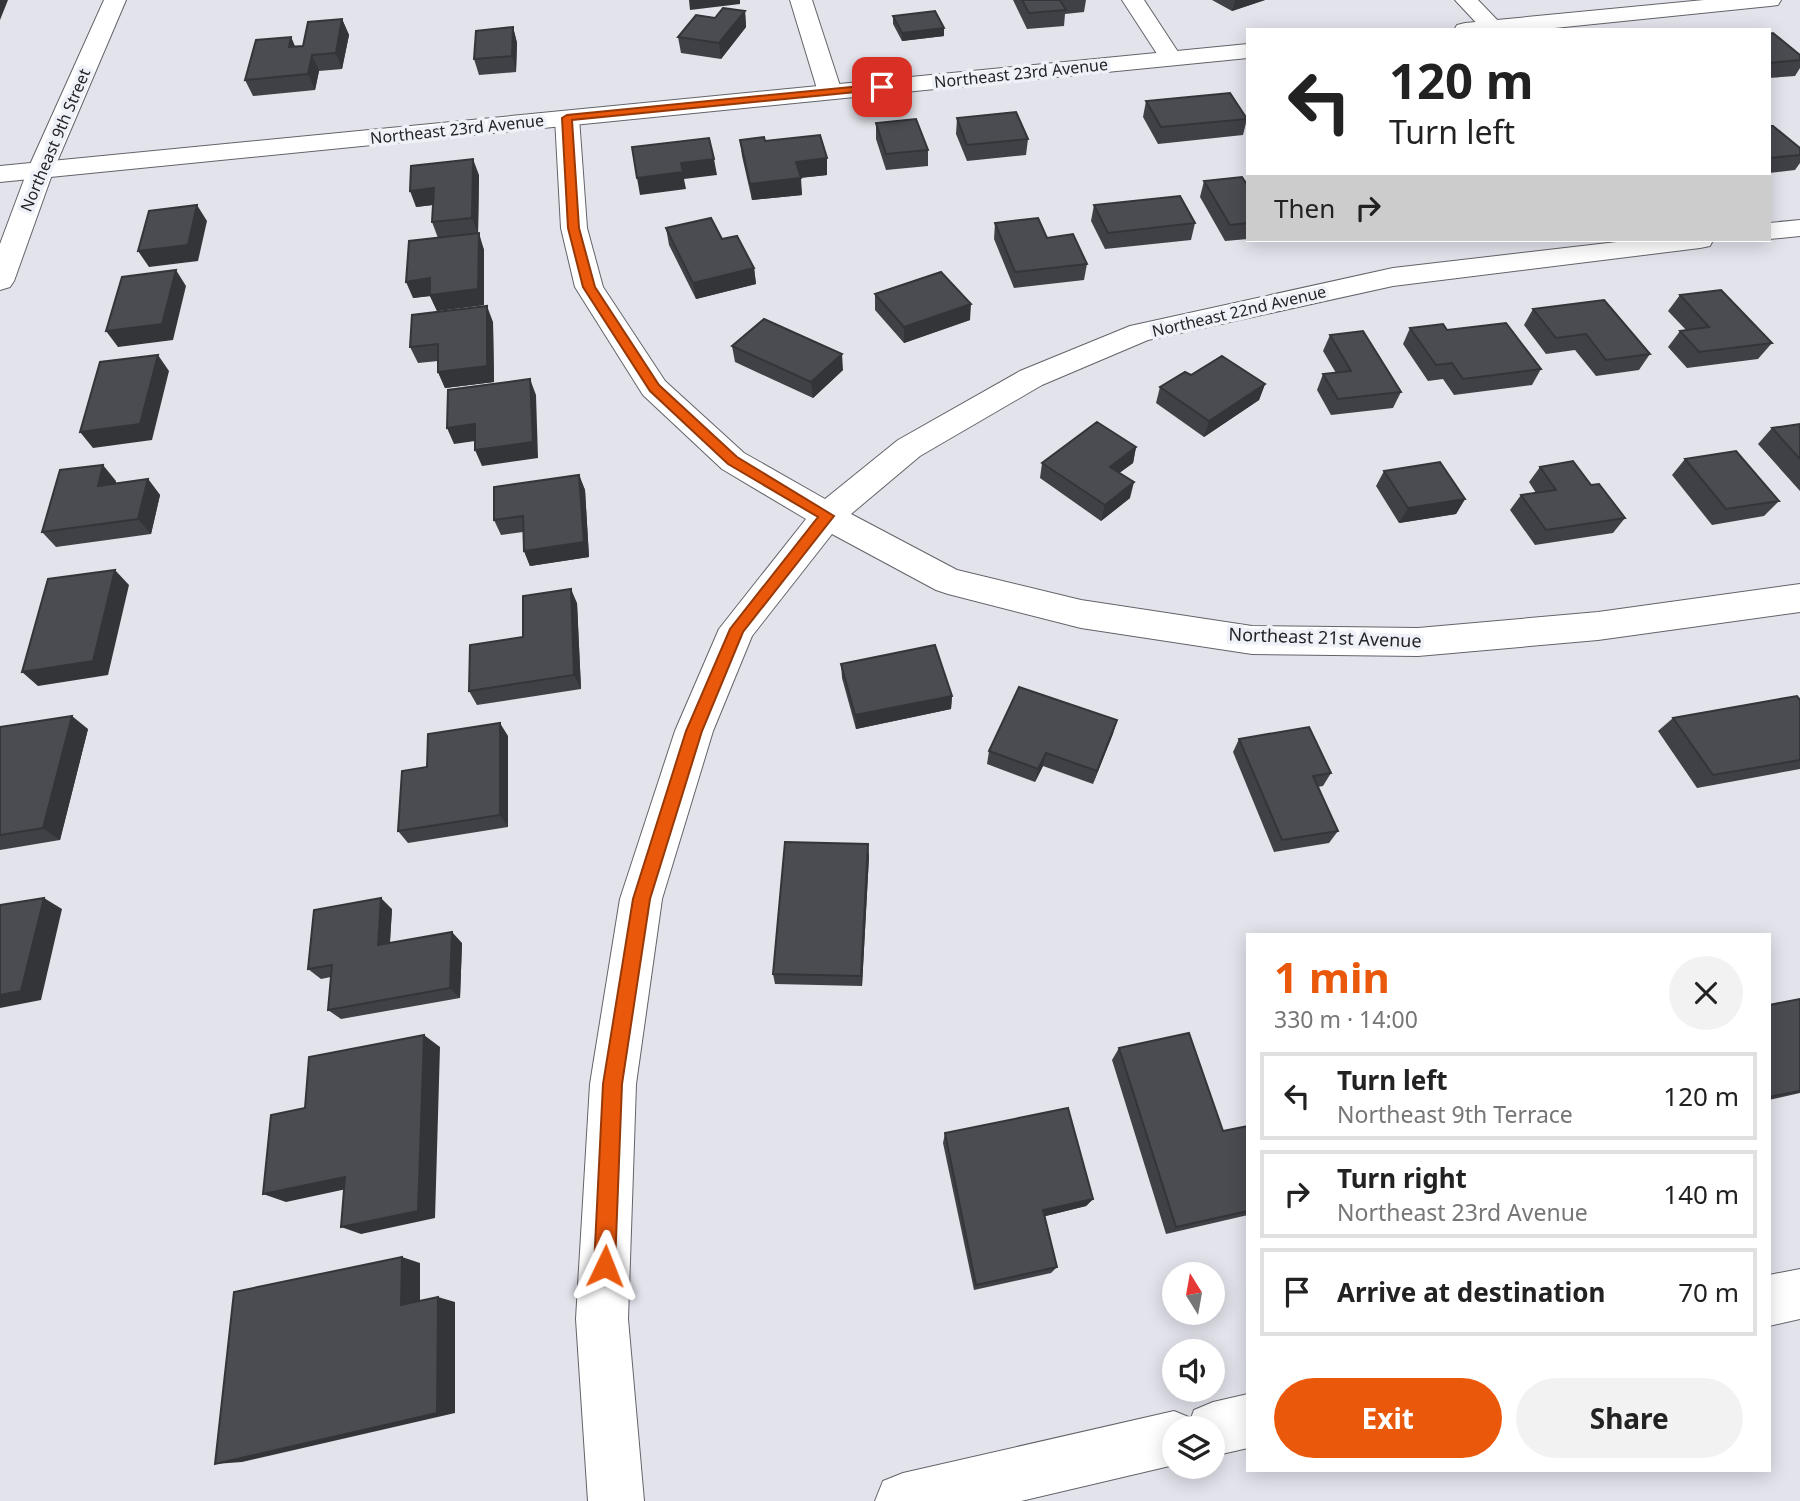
<!DOCTYPE html>
<meta charset="utf-8">
<style>
body{margin:0;font-family:"Noto Sans",sans-serif;background:#f2f2f2;color:#222;height:100vh;display:flex;flex-direction:column;font-size:26px;white-space:nowrap}
*{box-sizing:border-box;margin:0}
p{font-size:23px;color:#767676}
.icon{flex:none;width:38px;height:38px;fill:none;stroke:currentColor;stroke-width:2;stroke-linecap:round;stroke-linejoin:round}
.map{position:relative;flex:1;overflow:hidden}
.sheet{position:absolute;left:1246px;top:933px;width:525px;height:539px;display:flex;flex-direction:column;background:#fff;border-radius:0px;box-shadow:0 4px 18px #0003}
.sheet>*{flex:none}
.guide{position:absolute;left:1246px;top:28px;width:525px;height:214px;border-radius:0px;box-shadow:0 4px 18px #0003;background:#fff;color:#222;overflow:hidden}
.needle{width:46px;rotate:349deg}
.tools{position:absolute;left:1162px;top:1262px;display:grid;gap:14px}
.tools a{display:grid;place-items:center;width:63px;height:63px;border-radius:50%;background:#fff;box-shadow:0 4px 18px #0003;font-size:35px}
.pin{position:absolute;display:grid;place-items:center;width:60px;height:60px;color:#fff;margin:-30px;border-radius:14px;box-shadow:0 4px 10px #0006}
.me{position:absolute;width:77px;margin:-38px;rotate:2deg;stroke-linejoin:round;filter:drop-shadow(0 0 5px #0008)}
.turn{display:flex;align-items:center;gap:24px;height:147px;padding:0 28px;font-size:32px}
.turn .icon{width:91px;height:91px;stroke-width:2.5}
.turn b{display:block;font-size:49px;line-height:60px}
.then{display:flex;align-items:center;height:66px;padding:0 28px;background:#0003;gap:14px;font-size:26px}
.round{display:grid;place-items:center;flex:none;width:74px;height:74px;border-radius:37px;background:#f2f2f2}
.overview{display:flex;align-items:center;justify-content:space-between;height:119px;padding:0 28px}
h1{font-size:42px;font-weight:700;line-height:52px;color:#ea580c}
.primary-button{display:flex;gap:14px;margin-top:auto;padding:14px 28px}
.primary-button a{flex:1;height:80px;border-radius:42px;background:#ea580c;color:#fff;font-size:28px;font-weight:700;line-height:80px;text-align:center}
.primary-button a+a{background:#f2f2f2;color:#222}
ul{padding:0;list-style:none}
li{display:flex;align-items:center;gap:21px;height:88px;margin:0 14px 10px;padding:0 14px;border:4px solid #e0e0e0;border-radius:0px}
li div{flex:1}
li b{display:block;font-size:26px}
li em{font-style:normal}
.map>svg:first-child{display:block}
.lines{fill:none;stroke-linecap:round;stroke-linejoin:round}
.minor-casing{stroke:#63646a;stroke-width:2}
.major-casing{stroke:#63646a;stroke-width:2}
.minor{fill:#fff;fill-rule:evenodd}
.major{fill:#fff;fill-rule:evenodd}
.wall{fill:#404147}
.shaded-wall{fill:#343539}
.building{fill:#4a4c52;stroke:#343539;stroke-width:2}
.route{fill:#ea580c;stroke:#983908;stroke-width:2}
.labels{text-anchor:middle;stroke-width:7;stroke-linejoin:round;paint-order:stroke}
.far-street-label{font-size:16px;fill:#232427;stroke:#eff1f8}
.street-label{font-size:18px;fill:#232427;stroke:#eff1f8}
</style>
<div class="map">
<svg width="1800" height="1501" viewBox="0 0 1800 1501">
<rect width="100%" height="100%" fill="#e2e3eb"/>
<g class="lines">
<g class="minor-casing">
<path id="minor" d="M104 0H126L54 169 14 281 10 287 0 290V244L28 169Z
M790 0H812L842 92 838 97H822L818 92Z
M1122 0H1144L1182 58 1179 63H1163Z
M1455 0H1478L1504 27 1502 30H1483Z
M567 111 576 113 579 118 587 228 603 287 665 381 744 453 825 499 898 440 1020 371 1130 326 1393 268 1634 240H1713L1710 246 1700 248 1393 286 1148 340 1042 385 920 456 851 514 957 570 1081 600 1252 626 1418 628 1598 612 1800 584V612L1598 640 1418 656 1252 654 1081 628 948 594 936 590 832 534 752 636 713 731 662 899 636 1084 628 1319 644 1501H588L576 1319 590 1084 620 899 675 731 719 629 806 519 722 469 643 395 575 287 561 228 555 118 558 113Z
M1800 220V236L1769 239V223Z
M1800 1269V1319L1769 1326V1275Z
M1248 1394V1448L1213 1456V1428H1174V1465L1021 1501H875L883 1481 903 1473 1174 1411 1191 1418 1194 1410 1213 1402Z"/>
</g>
<g class="major-casing">
<path id="major" d="M1704 0H1781L1778 5 1770 6 1535 30H1454L1457 25 1465 23Z
M1248 44V58L0 182V166Z"/>
</g>
<use href="#minor" class="minor"/>
<use href="#major" class="major"/>
</g>
<path class="wall" d="M1013 0H1086L1084 12 1065 14 1064 26 1027 29Z
M1212 0H1265L1232 11Z
M745 11 746 27 721 59 681 53 678 37 715 18Z
M893 16 944 36 902 41 893 24Z
M342 19 349 35 342 69 319 71 315 90 253 96 245 80 291 37 295 47 303 46Z
M513 27 517 43 516 72 479 75 474 59Z
M1769 34 1800 55V68L1795 76 1769 78Z
M1146 101 1247 119 1243 135 1158 144 1143 117Z
M957 118 1028 139 1026 155 967 161 956 134Z
M876 123 928 150V166L886 170 876 139Z
M1769 126 1800 148V163L1795 170 1769 173Z
M740 140 765 141 827 158V175L800 178 802 195 752 200 742 156Z
M479 175 478 234 484 250V305L437 311 430 296 413 298 438 238 432 222 433 205 416 207Z
M1204 181 1248 186V239L1225 241 1200 197Z
M1094 205 1195 223 1191 240 1105 249 1091 221Z
M995 223 1047 238 1087 264 1084 280 1014 288 994 239Z
M666 228 722 239 754 268 756 284 696 299 669 245Z
M875 294 970 320 904 343 875 310Z
M1680 295 1772 343 1758 359 1687 368 1668 347 1680 331 1686 330 1668 311Z
M1533 309 1650 354 1639 370 1596 376 1575 350 1546 354 1524 325Z
M493 322 494 382 445 388 438 372V361L418 363 410 347Z
M1410 328 1447 330 1541 369 1532 385 1454 395 1443 379 1428 381 1403 344Z
M1330 335 1401 392 1393 408 1331 415 1317 390 1323 374 1336 373 1323 351Z
M732 346 843 370 813 398 735 362Z
M1191 375 1265 384 1259 400 1204 437 1156 403 1160 387Z
M1800 424V491L1758 444 1772 428Z
M1136 447 1133 463 1119 473 1130 498 1101 521 1040 478 1042 463Z
M1685 459 1779 501 1764 516 1712 525 1672 475Z
M1540 467 1591 485 1625 518 1613 533 1535 545 1510 510 1521 495 1536 493 1529 482Z
M1384 471 1465 499 1456 514 1399 523 1376 486Z
M579 475 585 490 589 557 530 566 524 551 523 532 501 535 494 520Z
M148 479 160 495 151 534 56 547 42 532 116 481V483Z
M577 603 581 689 477 705 469 691 523 637Z
M841 664 952 696 951 709 856 729 842 678Z
M1800 700V769L1697 788 1658 731 1673 718Z
M1117 720 1093 784 1043 766 1035 782 987 764 989 751Z
M0 727 88 729 60 840 0 850Z
M508 736V827L408 843 398 831 427 767Z
M1239 739 1331 773 1323 786 1318 787 1338 831 1329 843 1274 852 1233 752Z
M869 856 862 986 775 984 773 974Z
M392 909 390 943H462L460 998 341 1019 328 1010 331 977 321 979 308 969Z
M1800 999V1093L1769 1100V1005Z
M1119 1048 1223 1131 1248 1126V1215L1166 1234 1112 1060Z
M945 1133 1093 1199 1086 1206 1045 1216 1057 1267 1051 1273 974 1290 943 1143Z"/>
<path class="shaded-wall" d="M0 0H8L0 20Z
M689 0H740V4L690 10Z
M1235 0H1265L1232 11Z
M745 11 746 27 721 59 719 43Z
M342 19 349 35 342 69 336 53Z
M513 27 517 43 516 72 512 56Z
M944 28V36L902 41V33Z
M291 37 298 53 289 47Z
M312 55 319 71 315 90 308 74Z
M827 158V175L798 178 796 162Z
M473 159 479 175 478 234 472 218Z
M714 159 717 175 684 179 686 189 640 195 637 178 681 163Z
M801 178 802 195 752 200 750 184Z
M434 188 440 204 416 207 410 191Z
M197 205 207 221 198 261 149 267 138 251Z
M479 233 484 250V305L437 311 430 296 413 298 406 282Z
M754 268 756 284 696 299 693 283Z
M176 270 186 286 173 340 118 347 106 331Z
M971 304 970 320 904 343V327Z
M487 306 493 322 494 382 445 388 438 372Z
M842 354 843 370 813 398 811 382Z
M158 355 169 371 152 440 93 448 80 432Z
M530 379 536 395 538 458 482 466 475 450Z
M1265 384 1259 400 1204 437 1209 421Z
M475 424 482 440 454 444 447 428Z
M1136 447 1133 463 1107 482 1110 467Z
M103 465 116 481 111 501 98 486Z
M579 475 585 490 589 557 530 566 524 551Z
M148 479 160 495 151 534 138 519Z
M1134 482 1130 498 1101 521 1105 505Z
M1465 499 1456 514 1399 523 1408 508Z
M115 570 129 585 108 675 38 686 22 672Z
M571 589 577 603 581 689 574 675Z
M952 696 951 709 856 729 855 715Z
M72 716 88 729 60 840 43 828Z
M1117 720 1113 734 1093 784 1097 771Z
M500 723 508 736V827L500 815Z
M1046 753 1043 766 1035 782 1038 769Z
M868 844 869 856 862 986 861 976Z
M44 898 62 909 41 1000 0 1008V995Z
M381 898 392 909 389 955 378 945Z
M452 932 462 943 460 998 450 988Z
M424 1035 440 1047 435 1218 361 1234 341 1227Z
M345 1177 365 1185 286 1202 263 1194Z
M1093 1199 1086 1206 1038 1218 1043 1210Z
M402 1257 420 1263V1309L401 1305Z
M438 1297 455 1302V1413L242 1462 215 1464Z"/>
<path class="building" d="M1022 0H1060L1066 10 1029 13Z
M723 8 745 11 719 43 678 37 696 15 715 18Z
M935 11 944 28 902 33 893 16Z
M342 19 336 53 312 55 308 74 245 80 256 40 291 37 289 47 303 46 308 22Z
M513 27 512 56 474 59 476 31Z
M1773 33 1800 55V60L1769 63V34Z
M1230 93 1247 119 1161 127 1146 101Z
M1016 112 1028 139 967 145 957 118Z
M916 119 928 150 886 154 876 123Z
M1769 126H1773L1800 148V155L1769 158Z
M820 135 827 158 796 162 801 178 750 184 740 140 764 137 765 141Z
M709 138 714 159 681 163 683 172 637 178 632 147Z
M473 159 472 218 432 222 434 188 410 191 411 166Z
M1242 177 1248 186V223L1230 225 1204 181Z
M1180 196 1195 223 1108 233 1094 205Z
M197 205 188 245 138 251 149 211Z
M711 218 722 239 737 236 754 268 693 283 666 228Z
M1038 218 1047 238 1073 234 1087 264 1015 272 995 223Z
M479 233 478 289 430 295V278L406 282 409 241Z
M176 270 162 324 106 331 122 277Z
M941 272 971 304 904 327 875 294Z
M1721 290 1772 343 1699 352 1680 331 1709 327 1680 295Z
M1604 300 1650 354 1606 360 1586 334 1556 338 1533 309Z
M487 306V366L438 372V344L410 347 412 315Z
M764 319 842 354 811 382 732 346Z
M1506 323 1541 369 1463 379 1452 363 1436 365 1410 328 1443 324 1447 330Z
M1363 331 1401 392 1338 399 1323 374 1351 371 1330 335Z
M158 355 140 424 80 432 100 362Z
M1222 356 1265 384 1209 421 1160 387 1185 372 1191 375Z
M530 379 533 442 475 450V424L447 428 448 390Z
M1097 422 1136 447 1110 467 1134 482 1105 505 1042 463Z
M1800 424V459L1772 428Z
M1736 451 1779 501 1726 509 1685 459Z
M1573 461 1591 485 1599 484 1625 518 1546 530 1521 495 1556 490 1540 467Z
M1440 462 1465 499 1408 508 1384 471Z
M103 465 98 486 148 479 138 519 42 532 60 470Z
M579 475 584 542 524 551 523 516 494 520V487Z
M115 570 93 661 22 672 48 579Z
M571 589 574 675 469 691 470 645 523 637V596Z
M935 645 952 696 855 715 841 664Z
M1019 687 1117 720 1097 771 1046 753 1038 769 989 751Z
M1797 696 1800 700V760L1713 775 1673 718Z
M72 716 43 828 0 835V727Z
M500 723V815L398 831 402 771 427 767 428 734Z
M1309 727 1331 773 1313 776 1338 831 1282 840 1239 739Z
M785 842 868 844 861 976 773 974Z
M44 898 21 991 0 995V905Z
M381 898 378 945 452 932 450 988 328 1010 332 965 308 969 314 910Z
M1800 999V1091L1769 1097V1005Z
M1189 1033 1223 1131 1248 1126V1211L1176 1227 1119 1048Z
M424 1035 418 1211 341 1227 345 1177 263 1194 271 1115 305 1108 309 1057Z
M1068 1108 1093 1199 1043 1210 1057 1267 976 1285 945 1133Z
M402 1257 401 1305 438 1297 437 1413 215 1464 234 1292Z"/>
<path class="route" d="M882 84 886 85V89L572 120 579 228 595 287 659 385 737 457 834 516 743 632 702 731 650 899 622 1084 615 1266 612 1274 605 1277 597 1274 594 1266 603 1084 633 899 686 731 730 629 818 517 728 464 650 391 583 287 568 228 562 118 567 115Z"/>
<g class="labels">
<g class="far-street-label">
<text transform="translate(1021 73) rotate(-6)" y="6">Northeast 23rd Avenue</text>
<text transform="translate(457 129) rotate(-6)" y="6">Northeast 23rd Avenue</text>
<text transform="translate(55 140) rotate(-67)" y="6">Northeast 9th Street</text>
<text transform="translate(1239 311) rotate(-13)" y="6">Northeast 22nd Avenue</text>
</g>
<g class="street-label">
<text transform="translate(1325 638) rotate(2)" y="6">Northeast 21st Avenue</text>
</g>
</g>
</svg>
<div class="tools">
<a><svg class="needle" viewBox="-14 -14 28 28"><path d="M0-13l5 13h-10z" fill="#e53935"/><path d="M0 13l5-13h-10z" fill="#767676"/></svg></a>
<a><svg class="icon" aria-label="sound" viewBox="0 0 24 24"><path d="M4 9h4l5-4v14l-5-4H4zM17 9q2 3 0 6"/></svg></a>
<a><svg class="icon" aria-label="layers" viewBox="0 0 24 24"><path d="M12 4l9 5-9 5-9-5zM3 14l9 5 9-5"/></svg></a>
</div>
<div class="pin" style="left:882px;top:87px;background:#d93025"><svg class="icon" aria-label="arrive" viewBox="0 0 24 24"><path d="M6 21V4h12l-3 4 3 4H6"/></svg></div>
<svg class="me" style="left:605px;top:1266px" viewBox="-20 -20 40 40"><path d="M0-17L14 15 0 8-14 15z" fill="#ea580c" stroke="#fff" stroke-width="4"/></svg>
<div class="guide">
<div class="turn"><svg class="icon" aria-label="left" viewBox="0 0 24 24"><path d="M17 20v-9H6M10 6l-5 5 5 5"/></svg><div><b>120 m</b>Turn left</div></div>
<div class="then">Then<svg class="icon" aria-label="right" viewBox="0 0 24 24"><path d="M7 20v-9h11M14 6l5 5-5 5"/></svg></div>
</div>
<section class="sheet">
<div class="overview"><div><h1>1 min</h1><p>330 m · 14:00</p></div><a class="round"><svg class="icon" aria-label="close" viewBox="0 0 24 24"><path d="M6 6l12 12M18 6L6 18"/></svg></a></div>
<ul>
<li><svg class="icon" aria-label="left" viewBox="0 0 24 24"><path d="M17 20v-9H6M10 6l-5 5 5 5"/></svg><div><b>Turn left</b><p>Northeast 9th Terrace</p></div><em>120 m</em></li>
<li><svg class="icon" aria-label="right" viewBox="0 0 24 24"><path d="M7 20v-9h11M14 6l5 5-5 5"/></svg><div><b>Turn right</b><p>Northeast 23rd Avenue</p></div><em>140 m</em></li>
<li><svg class="icon" aria-label="arrive" viewBox="0 0 24 24"><path d="M6 21V4h12l-3 4 3 4H6"/></svg><div><b>Arrive at destination</b></div><em>70 m</em></li>
</ul>
<div class="primary-button"><a>Exit</a><a>Share</a></div>
</section>
</div>
